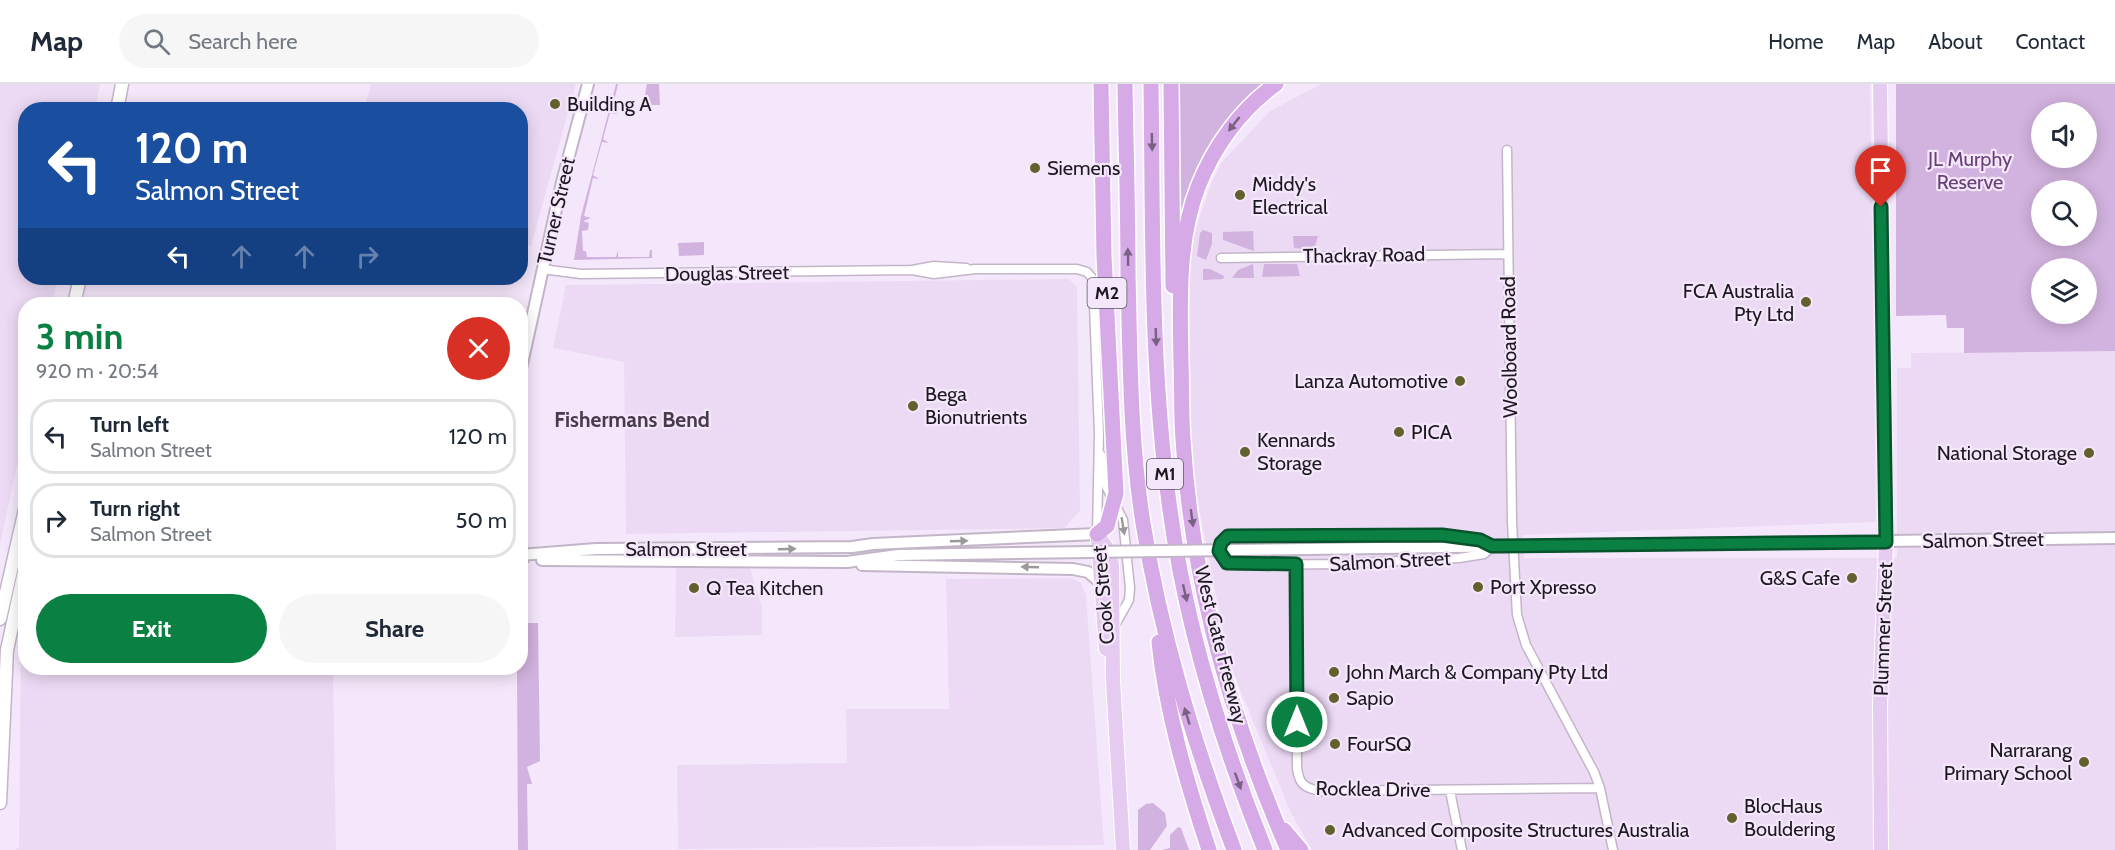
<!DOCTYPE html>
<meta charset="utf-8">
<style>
body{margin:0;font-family:Cabin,sans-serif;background:#f6f6f7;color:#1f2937;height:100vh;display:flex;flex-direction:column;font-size:22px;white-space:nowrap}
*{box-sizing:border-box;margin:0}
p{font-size:20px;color:#747a83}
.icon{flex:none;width:33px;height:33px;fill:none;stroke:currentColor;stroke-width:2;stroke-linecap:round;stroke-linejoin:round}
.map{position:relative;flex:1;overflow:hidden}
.sheet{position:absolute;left:18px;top:213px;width:510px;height:378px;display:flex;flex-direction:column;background:#fff;border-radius:24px;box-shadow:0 3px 15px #0003}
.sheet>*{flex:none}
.hud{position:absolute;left:18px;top:18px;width:510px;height:183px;border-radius:24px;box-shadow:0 3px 15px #0003;background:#1a4fa0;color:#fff;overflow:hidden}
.fabs{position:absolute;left:2031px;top:18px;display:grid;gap:12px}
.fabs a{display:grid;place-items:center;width:66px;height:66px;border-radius:50%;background:#fff;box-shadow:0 3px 15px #0003;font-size:30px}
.pin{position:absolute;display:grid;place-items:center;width:51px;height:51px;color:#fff;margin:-62px -26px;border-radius:50% 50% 50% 0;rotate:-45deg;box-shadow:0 0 6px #0007}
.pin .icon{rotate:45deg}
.me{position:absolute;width:66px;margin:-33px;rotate:0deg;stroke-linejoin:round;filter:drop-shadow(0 0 4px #0008)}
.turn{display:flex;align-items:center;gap:21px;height:126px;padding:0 18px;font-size:27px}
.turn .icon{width:78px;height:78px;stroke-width:2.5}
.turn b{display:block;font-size:42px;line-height:51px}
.lanes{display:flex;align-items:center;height:57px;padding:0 18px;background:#0003;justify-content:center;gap:30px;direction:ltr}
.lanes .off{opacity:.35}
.round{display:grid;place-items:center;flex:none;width:63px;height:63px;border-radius:32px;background:#f6f6f7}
.head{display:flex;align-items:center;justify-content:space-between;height:102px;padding:0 18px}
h1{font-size:36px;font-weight:700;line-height:45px;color:#0b8043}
.action{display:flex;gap:12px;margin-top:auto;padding:12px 18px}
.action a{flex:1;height:69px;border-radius:36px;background:#0b8043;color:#fff;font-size:24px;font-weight:700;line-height:69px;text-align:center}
.action a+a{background:#f6f6f7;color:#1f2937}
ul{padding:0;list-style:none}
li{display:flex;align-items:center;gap:18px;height:75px;margin:0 12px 9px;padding:0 6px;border:3px solid #e0e1e3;border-radius:24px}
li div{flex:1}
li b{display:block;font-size:22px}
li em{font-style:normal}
header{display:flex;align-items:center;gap:36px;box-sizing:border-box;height:84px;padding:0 30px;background:#fff;border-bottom:2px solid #e0e1e3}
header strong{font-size:28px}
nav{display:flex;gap:33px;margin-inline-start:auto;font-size:21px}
.search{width:420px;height:54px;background:#f6f6f7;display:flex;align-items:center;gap:15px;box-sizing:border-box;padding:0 21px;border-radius:33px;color:#747a83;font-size:22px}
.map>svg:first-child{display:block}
.built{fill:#ecdaf4}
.green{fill:#d2b2de;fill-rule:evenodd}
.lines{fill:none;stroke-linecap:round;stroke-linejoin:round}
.minor-casing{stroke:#c3b5c8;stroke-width:11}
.tertiary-casing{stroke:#c3b5c8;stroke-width:14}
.secondary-casing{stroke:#c3b5c8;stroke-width:15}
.primary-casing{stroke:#fff;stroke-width:16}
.motorway-casing{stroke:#fff;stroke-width:18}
.minor{stroke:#fff;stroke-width:8}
.tertiary{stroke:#fff;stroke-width:10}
.secondary{stroke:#fff;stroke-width:12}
.primary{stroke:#e6cbf1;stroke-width:14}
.motorway{stroke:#d6a9e7;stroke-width:15}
.tertiary-bridge-casing{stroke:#c3b5c8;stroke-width:14;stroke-linecap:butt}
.tertiary-bridge{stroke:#fff;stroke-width:10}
.oneway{fill:#7a6184}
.oneway2{fill:#9a989b}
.route-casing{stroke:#07532c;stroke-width:15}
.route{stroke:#0b8043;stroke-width:10}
.poi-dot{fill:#62602d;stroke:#f5e7fb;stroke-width:2}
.labels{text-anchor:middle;stroke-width:4.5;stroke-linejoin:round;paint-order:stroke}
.shield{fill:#f5e7fb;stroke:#5e5762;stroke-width:1.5}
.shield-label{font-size:18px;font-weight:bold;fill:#1e1920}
.poi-label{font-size:20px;fill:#1e1920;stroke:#f5e7fb;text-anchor:start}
.park-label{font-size:20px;fill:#694077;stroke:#f5e7fb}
.street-label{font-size:20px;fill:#1e1920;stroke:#f5e7fb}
.neighbourhood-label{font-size:21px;font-weight:bold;fill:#483c4c;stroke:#f5e7fb}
</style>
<header>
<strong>Map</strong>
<div class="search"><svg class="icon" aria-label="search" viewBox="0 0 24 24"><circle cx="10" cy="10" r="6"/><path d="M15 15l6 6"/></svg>Search here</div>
<nav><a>Home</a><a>Map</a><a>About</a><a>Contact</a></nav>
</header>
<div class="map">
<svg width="2115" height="766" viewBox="0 0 2115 766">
<rect width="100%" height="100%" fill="#f5e7fb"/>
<path class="built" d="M0 0H100L95 25 26 26V194H58L52 220H26L25 343 0 461Z
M371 0H576L531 162 521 159 520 26 364 25Z
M1321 0H1870L1876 438 1523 451 1524 474H1897V284H1911V269L2115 267V766H1312L1291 729 1230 581 1193 395 1185 227 1188 184 1194 150 1211 100 1221 79 1270 27Z
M1069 195 1077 203 1080 427 1064 444 626 450 624 278 553 264 566 201Z
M749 480 762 524V551L675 553 676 481Z
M1071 494 1081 499 1086 511 1104 761 678 765 677 681 847 679 846 625H949L946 495Z
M25 542 26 584H333L336 766H16L19 762 21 566Z"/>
<path class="green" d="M616 0H618L612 26 618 28 617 30 610 29 603 55 609 59 602 58 593 91 599 95 593 94 584 132 591 134 583 137 589 139 588 146 582 147 583 167H586L587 173H616L618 166V173H649L650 166H652V174L574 176 581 132Z
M647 0H659L660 21H643Z
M1178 0H1263C1220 35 1197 80 1183 133L1179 132Z
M1896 0H2115V267L1964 269V244H1947L1946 231 1896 232ZM2042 28H2086V74H2042ZM2042 106H2086V152H2042ZM2086 184V230H2042V184Z
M1203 146 1212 149V160L1206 176 1197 172 1200 149Z
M1253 147 1254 167 1223 156V148Z
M1293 152H1318L1314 166 1294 164Z
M704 158V171L679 172 678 159Z
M1253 180 1254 194H1232L1238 186Z
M1264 180H1297L1300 192 1262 193Z
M1203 185H1210L1224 192 1223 195 1203 196Z
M521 539H538L540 677 527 683 532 700H527L528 766H518L517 584H520Z
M1153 719 1165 729 1167 742 1150 766H1138V726L1146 720Z
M1178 743 1181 744 1189 766H1162L1170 764V751Z"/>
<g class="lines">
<g class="minor-casing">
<path id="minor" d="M1507 66 1512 438 1517 531 1526 561 1594 688 1600 704 1613 766
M1221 174 1507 170
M542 185 581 190 912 186 934 182 966 184
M912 186 934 190 975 185H1077L1087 188 1093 195 1099 350 1097 450
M1101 371 1106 402 1123 436 1130 504 1129 516 1115 541
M1235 451H1442L1480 456 1492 462 1484 470 1459 474 1336 480 1236 481 1224 477 1219 467 1225 454Z
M1296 480 1297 684C1299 700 1304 704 1321 707L1600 704
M1450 707 1462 766"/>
</g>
<g class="tertiary-casing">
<path id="tertiary" d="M520 289 562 98 588 0
M520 455 523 475
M1307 465 2115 454
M520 471 596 465 852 463 873 460 1097 450
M542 476 847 478 898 471 1016 469
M862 481 1073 485 1088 488 1102 500"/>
</g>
<g class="secondary-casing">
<path id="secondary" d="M117 26 122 0
M74 220 80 194
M0 535 26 421
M0 719 7 566 26 478"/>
</g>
<g class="primary-casing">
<path id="primary" d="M1880 0 1886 458 1880 620 1881 766
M1097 450 1107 464 1112 480 1113 596 1123 766
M1098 455 1106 565"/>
</g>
<g class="motorway-casing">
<path id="motorway" d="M1125 0C1126 63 1128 127 1128 190 1130 273 1130 357 1143 439 1161 552 1194 659 1234 766
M1151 0C1153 142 1150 285 1170 426 1186 543 1221 657 1265 766
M1171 0 1173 202
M1276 0C1241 25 1214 62 1198 103 1177 157 1180 221 1181 278 1182 304 1181 329 1183 355 1191 496 1232 637 1288 766
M1097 450 1107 442 1116 409 1104 172 1101 0
M1159 558C1166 628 1187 699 1209 766
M1284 746 1301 766"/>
</g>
<use href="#minor" class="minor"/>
<use href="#tertiary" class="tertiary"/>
<use href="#secondary" class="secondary"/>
<use href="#primary" class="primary"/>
<use href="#motorway" class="motorway"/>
<g class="tertiary-bridge-casing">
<path id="tertiary-bridge" d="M1016 469 1307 465"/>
</g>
<use href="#tertiary-bridge" class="tertiary-bridge"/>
</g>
<defs><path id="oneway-solid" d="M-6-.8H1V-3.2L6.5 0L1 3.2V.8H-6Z" transform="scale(1.5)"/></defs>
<g class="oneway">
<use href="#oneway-solid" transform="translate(1234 40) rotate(128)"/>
<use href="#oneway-solid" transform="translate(1152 58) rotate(89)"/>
<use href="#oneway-solid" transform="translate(1128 173) rotate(-91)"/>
<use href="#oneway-solid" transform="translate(1156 253) rotate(88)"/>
<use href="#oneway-solid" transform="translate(1192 434) rotate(82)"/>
<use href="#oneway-solid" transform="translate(1185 509) rotate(77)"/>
<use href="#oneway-solid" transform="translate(1187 632) rotate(-107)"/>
<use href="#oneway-solid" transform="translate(1238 697) rotate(70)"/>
</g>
<g class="oneway2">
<use href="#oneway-solid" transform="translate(1123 442) rotate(81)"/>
<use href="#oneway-solid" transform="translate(959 457) rotate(-2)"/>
<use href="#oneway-solid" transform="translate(787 465) rotate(-2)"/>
<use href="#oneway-solid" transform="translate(1030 483) rotate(-178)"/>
</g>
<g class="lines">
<g class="route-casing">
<path id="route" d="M1297 638 1296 480 1227 479 1219 467 1221 459 1228 452 1442 451 1480 456 1492 462 1886 458 1881 123"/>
</g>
<use href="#route" class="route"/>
</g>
<g class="poi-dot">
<circle cx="555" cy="20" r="6"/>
<circle cx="1035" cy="84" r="6"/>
<circle cx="1240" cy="111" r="6"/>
<circle cx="1806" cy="218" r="6"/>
<circle cx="1460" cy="297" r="6"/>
<circle cx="913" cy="322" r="6"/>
<circle cx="1399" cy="348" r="6"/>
<circle cx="1245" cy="368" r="6"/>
<circle cx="2089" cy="369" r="6"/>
<circle cx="1852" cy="494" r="6"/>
<circle cx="1478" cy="503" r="6"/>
<circle cx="694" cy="504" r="6"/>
<circle cx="1334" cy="588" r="6"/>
<circle cx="1334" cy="614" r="6"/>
<circle cx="1335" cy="660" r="6"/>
<circle cx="2084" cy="678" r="6"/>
<circle cx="1732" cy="734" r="6"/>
<circle cx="1330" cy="746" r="6"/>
</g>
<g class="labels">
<g class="shield">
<rect x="1087.5" y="194" width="39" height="30" rx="4.5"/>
<rect x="1147" y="375" width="36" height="30" rx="4.5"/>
</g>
<g class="shield-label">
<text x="1107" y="215">M2</text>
<text x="1165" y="396">M1</text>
</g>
<g class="poi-label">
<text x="567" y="27">Building A</text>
<text x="1047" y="91">Siemens</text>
<text x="1252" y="107">Middy's<tspan x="1252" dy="23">Electrical</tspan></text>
<text x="1794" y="214" text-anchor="end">FCA Australia<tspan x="1794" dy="23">Pty Ltd</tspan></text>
<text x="1448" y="304" text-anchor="end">Lanza Automotive</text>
<text x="925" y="317">Bega<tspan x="925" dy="23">Bionutrients</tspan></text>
<text x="1411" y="355">PICA</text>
<text x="1257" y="363">Kennards<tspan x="1257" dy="23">Storage</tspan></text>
<text x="2077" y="376" text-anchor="end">National Storage</text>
<text x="1840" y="501" text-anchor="end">G&amp;S Cafe</text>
<text x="1490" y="510">Port Xpresso</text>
<text x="706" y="511">Q Tea Kitchen</text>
<text x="1346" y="595">John March &amp; Company Pty Ltd</text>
<text x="1346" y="621">Sapio</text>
<text x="1347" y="667">FourSQ</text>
<text x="2072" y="673" text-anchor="end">Narrarang<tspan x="2072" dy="23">Primary School</tspan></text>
<text x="1744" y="729">BlocHaus<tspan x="1744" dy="23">Bouldering</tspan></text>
<text x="1342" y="753">Advanced Composite Structures Australia</text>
</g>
<g class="park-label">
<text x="1970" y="82">JL Murphy<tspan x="1970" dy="23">Reserve</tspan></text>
</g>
<g class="street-label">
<text transform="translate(556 127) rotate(-77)" y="7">Turner Street</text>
<text transform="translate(1364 171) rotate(-1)" y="7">Thackray Road</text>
<text transform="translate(727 189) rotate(-1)" y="7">Douglas Street</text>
<text transform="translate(1509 263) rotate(-91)" y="7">Woolboard Road</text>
<text transform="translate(1983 456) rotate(-1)" y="7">Salmon Street</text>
<text x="686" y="472">Salmon Street</text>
<text transform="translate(1390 477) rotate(-3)" y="7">Salmon Street</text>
<text transform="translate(1103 511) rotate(-95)" y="7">Cook Street</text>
<text transform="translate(1883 545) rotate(-88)" y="7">Plummer Street</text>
<text transform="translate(1221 561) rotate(76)" y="7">West Gate Freeway</text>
<text transform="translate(1373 705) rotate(1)" y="7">Rocklea Drive</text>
</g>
<g class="neighbourhood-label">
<text x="632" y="343">Fishermans Bend</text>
</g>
</g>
</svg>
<div class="fabs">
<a><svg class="icon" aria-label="sound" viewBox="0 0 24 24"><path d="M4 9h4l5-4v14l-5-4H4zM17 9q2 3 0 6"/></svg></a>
<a><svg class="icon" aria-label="search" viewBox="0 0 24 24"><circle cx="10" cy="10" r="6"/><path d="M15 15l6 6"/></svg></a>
<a><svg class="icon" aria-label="layers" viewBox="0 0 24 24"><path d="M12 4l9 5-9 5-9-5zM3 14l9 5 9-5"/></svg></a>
</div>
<div class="pin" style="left:1881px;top:123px;background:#d93025"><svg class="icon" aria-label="arrive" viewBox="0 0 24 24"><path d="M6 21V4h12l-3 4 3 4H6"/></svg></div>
<svg class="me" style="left:1297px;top:638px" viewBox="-20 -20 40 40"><circle r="17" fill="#0b8043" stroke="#fff" stroke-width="3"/><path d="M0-11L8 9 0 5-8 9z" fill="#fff"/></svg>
<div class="hud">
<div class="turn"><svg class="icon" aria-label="left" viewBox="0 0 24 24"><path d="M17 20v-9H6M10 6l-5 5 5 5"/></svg><div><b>120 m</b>Salmon Street</div></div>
<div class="lanes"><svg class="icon" aria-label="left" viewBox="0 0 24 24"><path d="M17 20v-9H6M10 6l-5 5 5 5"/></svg><svg class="icon off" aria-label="ahead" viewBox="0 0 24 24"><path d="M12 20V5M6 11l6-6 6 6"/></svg><svg class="icon off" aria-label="ahead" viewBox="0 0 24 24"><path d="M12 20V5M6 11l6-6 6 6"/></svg><svg class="icon off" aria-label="right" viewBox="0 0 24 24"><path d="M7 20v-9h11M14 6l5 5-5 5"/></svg></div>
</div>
<section class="sheet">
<div class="head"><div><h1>3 min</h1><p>920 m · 20:54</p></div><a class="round" style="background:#d93025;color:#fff"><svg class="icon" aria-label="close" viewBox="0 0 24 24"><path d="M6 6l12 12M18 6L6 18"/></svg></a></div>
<ul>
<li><svg class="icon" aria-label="left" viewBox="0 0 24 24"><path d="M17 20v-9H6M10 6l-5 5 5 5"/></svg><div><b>Turn left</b><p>Salmon Street</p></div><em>120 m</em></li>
<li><svg class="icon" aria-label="right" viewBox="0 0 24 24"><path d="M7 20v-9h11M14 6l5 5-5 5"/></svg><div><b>Turn right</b><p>Salmon Street</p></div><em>50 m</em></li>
</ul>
<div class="action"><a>Exit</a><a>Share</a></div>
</section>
</div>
